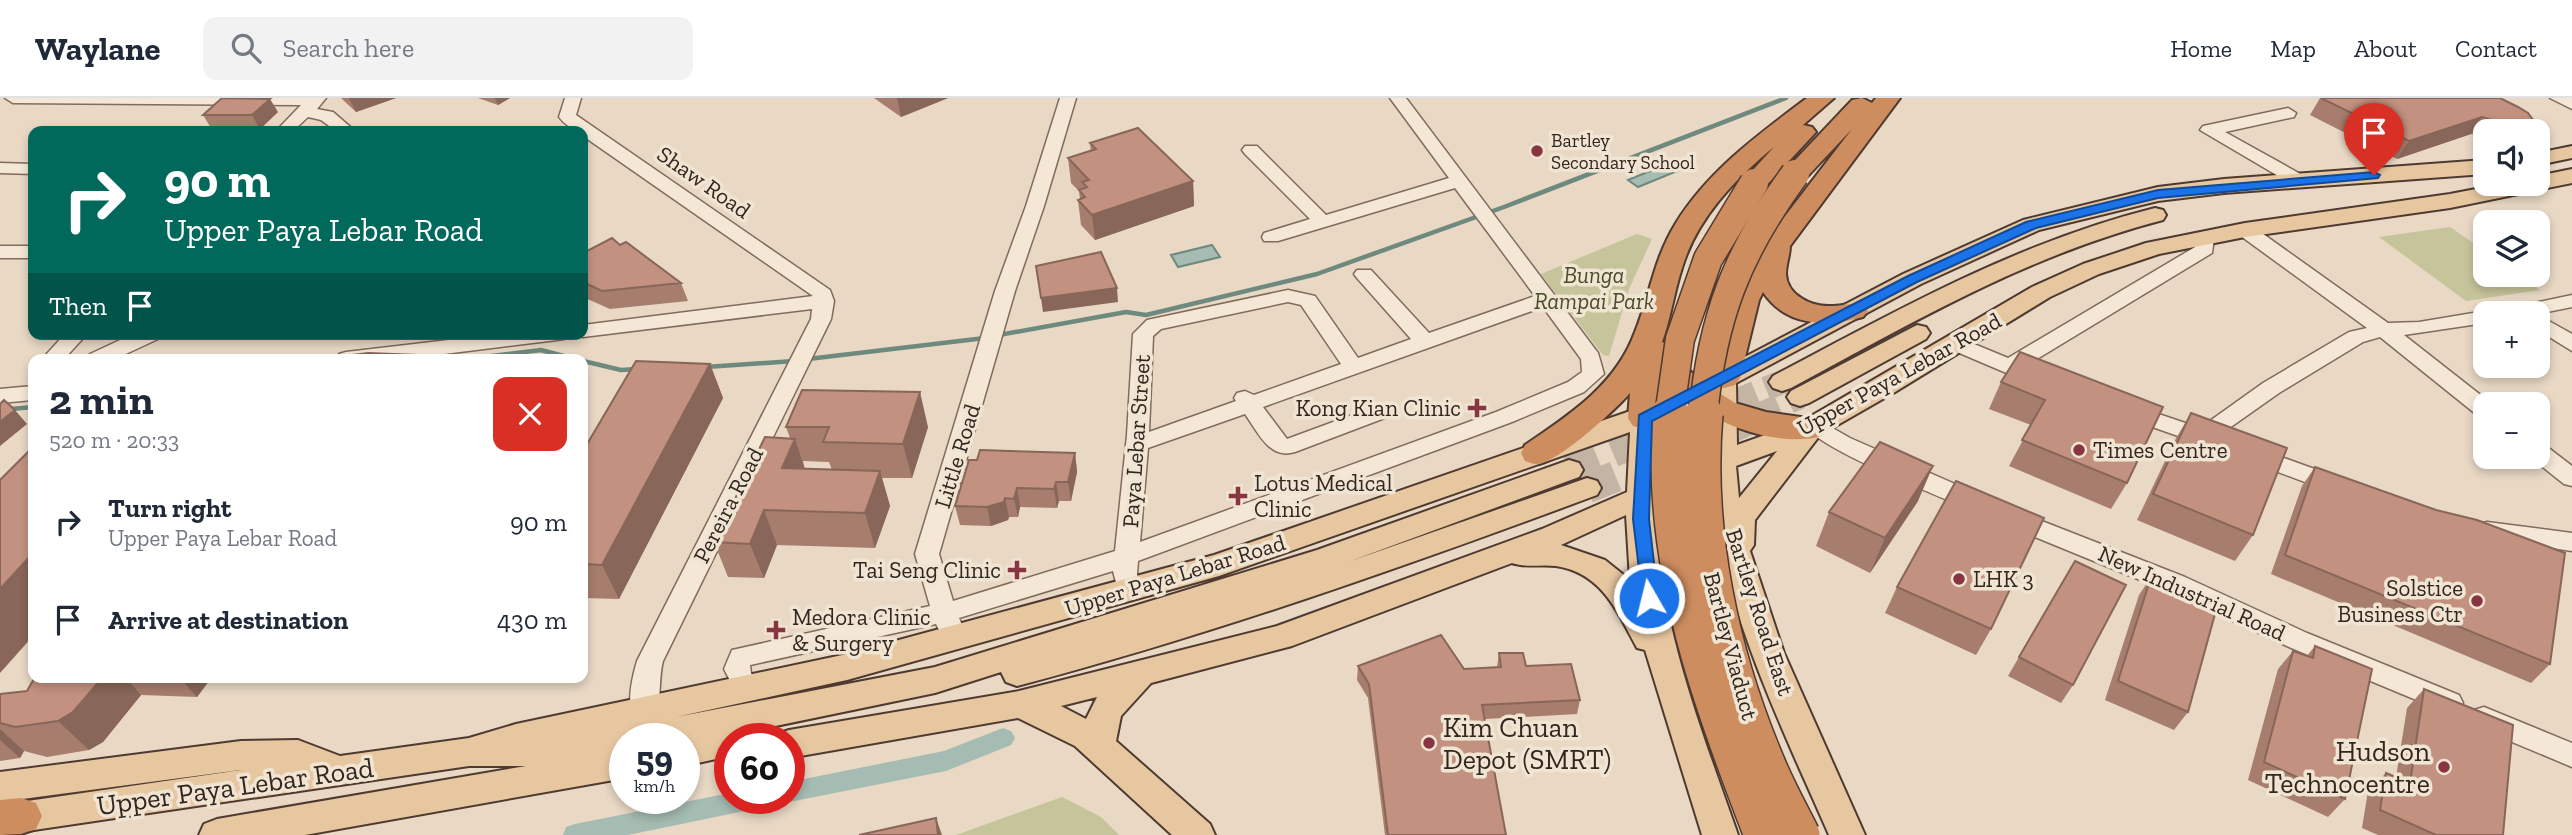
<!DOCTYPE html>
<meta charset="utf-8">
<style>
body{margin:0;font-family:"Zilla Slab",serif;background:#f2f2f3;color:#1f2937;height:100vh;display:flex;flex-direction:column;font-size:26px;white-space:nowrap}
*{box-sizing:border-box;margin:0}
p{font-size:23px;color:#747a83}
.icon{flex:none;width:38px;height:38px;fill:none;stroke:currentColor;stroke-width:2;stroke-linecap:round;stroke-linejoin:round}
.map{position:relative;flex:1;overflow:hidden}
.panel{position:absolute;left:28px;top:256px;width:560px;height:329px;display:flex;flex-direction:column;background:#fff;border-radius:14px;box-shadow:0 4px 10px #0003}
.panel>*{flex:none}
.guide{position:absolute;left:28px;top:28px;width:560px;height:214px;border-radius:14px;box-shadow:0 4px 10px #0003;background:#00695c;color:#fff;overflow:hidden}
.tools{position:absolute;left:2473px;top:21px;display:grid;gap:14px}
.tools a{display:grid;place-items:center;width:77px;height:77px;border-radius:14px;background:#fff;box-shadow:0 4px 10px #0003;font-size:35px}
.speed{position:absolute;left:609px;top:625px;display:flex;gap:14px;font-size:35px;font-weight:700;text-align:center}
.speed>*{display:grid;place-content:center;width:91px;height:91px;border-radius:50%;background:#fff;box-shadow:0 4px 10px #0003;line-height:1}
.speed small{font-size:18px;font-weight:400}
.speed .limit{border:10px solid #d22;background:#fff;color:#111}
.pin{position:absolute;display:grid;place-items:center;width:60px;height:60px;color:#fff;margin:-72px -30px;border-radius:50% 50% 50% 0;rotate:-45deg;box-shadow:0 0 7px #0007}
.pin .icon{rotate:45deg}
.me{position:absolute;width:77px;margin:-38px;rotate:352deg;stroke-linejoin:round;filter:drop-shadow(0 0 5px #0008)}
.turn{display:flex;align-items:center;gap:24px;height:147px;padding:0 21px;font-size:32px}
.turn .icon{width:91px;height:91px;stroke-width:2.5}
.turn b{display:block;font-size:49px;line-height:60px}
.then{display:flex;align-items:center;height:66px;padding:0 21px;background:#0003;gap:14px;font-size:26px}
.round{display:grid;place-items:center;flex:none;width:74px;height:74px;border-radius:14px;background:#f2f2f3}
.head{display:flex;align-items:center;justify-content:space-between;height:119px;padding:0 21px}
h1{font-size:42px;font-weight:700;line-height:52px}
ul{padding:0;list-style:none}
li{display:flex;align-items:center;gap:21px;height:98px;padding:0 21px}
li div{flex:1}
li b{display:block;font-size:26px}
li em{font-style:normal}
header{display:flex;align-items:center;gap:42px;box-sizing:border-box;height:98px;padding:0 35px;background:#fff;border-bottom:2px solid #e0e1e3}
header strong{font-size:33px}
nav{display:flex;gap:38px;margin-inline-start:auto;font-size:24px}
.search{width:490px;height:63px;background:#f2f2f3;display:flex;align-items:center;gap:18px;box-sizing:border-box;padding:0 24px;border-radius:14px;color:#747a83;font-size:26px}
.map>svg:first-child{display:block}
.green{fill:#c5c49a}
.water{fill:#a5bcb2;stroke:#6e897e;stroke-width:2}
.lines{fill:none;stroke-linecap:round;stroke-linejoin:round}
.stream{stroke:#6e897e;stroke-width:4.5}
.canal{fill:#a5bcb2;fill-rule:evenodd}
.major-tunnel-far1{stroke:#c4b4a3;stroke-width:24;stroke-dasharray:24 11;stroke-linecap:butt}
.major-tunnel{stroke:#c4b4a3;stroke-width:31;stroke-dasharray:31 16;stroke-linecap:butt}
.minor-casing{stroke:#806b5d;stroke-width:3}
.major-casing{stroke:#4f3a31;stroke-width:4}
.highway-casing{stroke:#4f3a31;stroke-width:4}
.minor{fill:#f4e7d6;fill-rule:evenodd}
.major{fill:#e7c7a0;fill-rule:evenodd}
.highway{fill:#cd8d5f;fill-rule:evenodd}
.highway-bridge-far1-casing{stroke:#4f3a31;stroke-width:31;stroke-linecap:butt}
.highway-bridge-casing{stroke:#4f3a31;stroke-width:40;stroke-linecap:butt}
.highway-bridge-far1{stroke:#cd8d5f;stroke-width:28}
.highway-bridge{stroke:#cd8d5f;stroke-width:37}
.wall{fill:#a77d6d;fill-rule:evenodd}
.shaded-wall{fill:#886659}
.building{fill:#c2917f;stroke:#886659;stroke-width:2}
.route{fill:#1a73e8;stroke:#114b97;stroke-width:2}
.poi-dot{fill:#883441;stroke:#f0e4d3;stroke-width:2.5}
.labels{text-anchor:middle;stroke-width:7;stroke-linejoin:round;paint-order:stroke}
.far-poi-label{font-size:19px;fill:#32261f;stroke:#f0e4d3;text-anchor:start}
.street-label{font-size:23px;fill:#32261f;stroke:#f0e4d3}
.park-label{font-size:23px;font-style:italic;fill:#484c28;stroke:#f0e4d3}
.poi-label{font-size:23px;fill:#32261f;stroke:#f0e4d3;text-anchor:start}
.near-poi-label{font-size:28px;fill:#32261f;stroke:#f0e4d3;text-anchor:start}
.near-street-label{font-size:28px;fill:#32261f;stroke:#f0e4d3}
</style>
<header>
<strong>Waylane</strong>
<div class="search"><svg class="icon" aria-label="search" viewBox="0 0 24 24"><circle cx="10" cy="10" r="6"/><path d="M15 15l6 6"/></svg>Search here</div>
<nav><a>Home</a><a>Map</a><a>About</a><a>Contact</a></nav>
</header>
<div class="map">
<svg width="2572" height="737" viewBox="0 0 2572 737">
<rect width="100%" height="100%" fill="#e8d8c4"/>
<path class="green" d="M2450 129 2485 153V177H2518L2540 192 2466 203 2379 139Z
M1637 136 1652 141 1629 191 1609 258 1603 257 1541 176Z
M1062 699 1101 719 1119 737H956Z"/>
<path class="water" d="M1672 64 1682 71 1638 89 1628 82Z
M1212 147 1220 159 1178 169 1171 157Z"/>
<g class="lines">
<path class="stream" d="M999 237 1126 214 1146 217 1317 176 1504 109 1786 0
M467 261 541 252 575 261
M808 261 985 240
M583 263 621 272 637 271
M706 269 794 263
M0 312 33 309"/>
<path class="canal" d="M1003 630 1011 633 1015 640 1011 647 946 673 789 704 780 700H789V684L944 653Z
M730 695V700H771L767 707 759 710 628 737H563L566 729 575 726Z"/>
<path class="major-tunnel-far1" d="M1701 317 1782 284
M1757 318 1800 299"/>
<path class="major-tunnel" d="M1732 329 1761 316
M1569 372 1663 333
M1587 390 1663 359"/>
<g class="minor-casing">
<path id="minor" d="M5 0H326L317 11 333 14 355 33H336L321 22 308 19 293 33H276L301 7 13 5Z
M565 0H581L576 17 830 192 834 203 831 221 663 563C658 582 662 605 654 622L644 625 634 622C626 606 632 580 637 563L811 221 812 211 583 239 575 236H583V227L813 198 583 38V33C574 33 564 26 559 19Z
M1060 0H1076L1044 108 1015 193 939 456 953 503 1115 453 1127 337 1133 236 1147 222 1288 192 1315 198 1358 260 1411 241 1357 180 1354 176 1357 172H1371L1429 235 1535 198 1455 90 1278 143H1264L1262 139 1264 135 1310 121 1245 56 1242 52 1245 48H1257L1326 117 1449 80 1390 0H1406L1598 255 1604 276 1584 294 1512 324 1138 463 1137 476 1141 493 1138 500 1129 502 1120 500 1113 473 959 520 962 527 958 534 949 537 940 534 936 526 750 567 751 575 760 590 756 598 747 601 738 598 724 571 732 552 930 508 915 456 995 193 1026 108ZM1288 204 1301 207 1341 266 1254 297 1245 293 1237 295 1234 300 1236 303 1149 334 1153 238 1161 231ZM1543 209 1581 261 1582 274 1568 284 1496 314 1140 444 1148 350 1245 316C1258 334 1269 362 1295 354L1390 318 1393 313 1390 308 1382 306 1287 341 1263 309Z
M2550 0H2572V11Z
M2288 10 2296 15 2294 19 2225 34 2304 78 2307 82 2304 86H2292L2200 32 2203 28Z
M0 65 33 66V76L0 75Z
M2245 126 2252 128 2388 225 2419 224 2485 213 2492 215H2485V225L2404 237 2492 306H2485V319L2477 317 2380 239 2363 244 2279 295 2218 338 2220 341 2217 346 2209 349 2201 346 2121 318 2118 313 2121 308 2129 306 2200 330 2263 285 2349 234 2367 230 2238 136 2236 132 2238 128Z
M2205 134 2214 140 2212 155 2027 267 2046 275 2049 280 2046 285H2030L1950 251 1947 246 1950 241 1957 239 2008 260 2195 149 2196 140Z
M0 148H33V160H0Z
M2572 197V209L2538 216 2503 215 2506 211Z
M2538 217 2572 236V253L2538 232Z
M65 236H87L64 261H42Z
M133 236H161L158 241 115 261H87L90 256Z
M500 236H567L564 241 557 242 404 261H336L339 256 346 254Z
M33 288V302L0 305V291Z
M1815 320 1850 340 1987 400 1991 406 1987 412 1979 414 1971 412C1939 398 1819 351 1804 327L1807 322Z
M2538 345 2546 348 2572 368V388L2564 386 2530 359H2538Z
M2251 348 2345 382 2349 388 2345 394 2337 396 2243 361 2240 356 2243 351Z
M2011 411 2185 479 2307 535 2459 597 2463 605 2459 613 2450 616 2289 549 2167 493 2003 426 1999 420 2003 414Z
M2487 424 2572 435V453L2479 439 2475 433 2479 427Z
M2484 609 2572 645V669L2474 628 2471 620 2474 612Z"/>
</g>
<g class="major-casing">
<path id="major" d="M2572 48V60L2538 67V55Z
M2485 62V76L2224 95 2158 103 2039 132 1921 186 1736 285 1737 347 1801 324 2032 189 2083 166 2146 145 2245 125 2450 96 2502 86H2538V78L2572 71V85L2450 110 2245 139 2159 156 2099 176 2050 199 1895 294 1820 337 1755 422 1754 447 1750 453 1784 555 1865 737H1829C1786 639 1737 539 1717 433 1714 416 1708 397 1708 380L1655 404C1657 521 1700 628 1738 737H1702L1645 552 1637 550C1617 513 1602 475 1556 468 1541 466 1526 470 1512 465L1292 548 1151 585 1121 618 1116 643 1210 726 1215 737H1172L1075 648 1018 620 789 660V640H775L777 636 789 632 1019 593 1277 528 1542 431 1627 394 1630 334 1219 478 847 582 676 619 935 569 1317 452 1569 362 1579 365 1583 372 1579 379 1348 464 1587 380 1597 383 1601 390 1597 397C1406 468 1214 536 1017 588L1006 584 1001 574 935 595 742 635 745 640H730V658L684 668V640H625V680L305 737H199L204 726 217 721 526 668H469L0 737V707L248 671 0 704V674L241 643 298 642 340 658 469 640 516 626 847 556 1214 457 1665 301 1674 304 1678 310 1674 316 1657 325 1656 381 1709 357 1711 297 1699 295 1695 289 1699 283 1903 176 2023 122 2158 89 2224 81ZM1777 353 1739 400 1736 368ZM1626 417 1630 482 1605 462 1561 447ZM1097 599 1086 621 1061 608Z
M2155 110 2163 112 2166 117 2163 122C2028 157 1913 224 1791 290L1782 293 1773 290 1769 284 1773 278C1898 212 2016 145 2155 110Z
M1917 227 1926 229 1930 235 1926 241 1809 305 1800 308 1791 305 1787 299 1791 293Z"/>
</g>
<g class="highway-casing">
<path id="highway" d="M1807 0H1834L1803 27 1812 29 1816 34 1763 91 1754 93 1745 91 1741 85 1774 49C1735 81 1697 120 1682 170 1674 194 1671 220 1662 244L1672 247 1684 267 1699 282 1735 305 1766 314 1822 322 1827 330 1822 338C1772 352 1696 319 1663 282L1660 320 1655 328 1644 331 1633 328 1628 320 1630 295C1616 311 1556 367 1536 366 1533 366 1529 364 1525 363L1521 355 1525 347C1569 317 1616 287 1635 234 1650 197 1654 160 1676 125 1708 73 1759 36 1807 0Z
M1862 0 1872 5 1876 0H1900L1790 148C1790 157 1786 166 1786 176 1787 197 1811 209 1831 208 1843 208 1851 204 1863 207L1868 213 1863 219C1827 229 1786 229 1763 194L1759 202 1740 280 1735 287 1724 290 1713 287 1708 280 1729 202 1759 152 1852 31 1804 82 1795 84 1786 82 1782 76 1852 2Z
M21 700 36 705 42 718 36 731 21 736 0 737V702Z"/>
</g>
<use href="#minor" class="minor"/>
<use href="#major" class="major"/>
<use href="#highway" class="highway"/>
<g class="highway-bridge-far1-casing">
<path id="highway-bridge-far1" d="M1669 318 1680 241 1708 161 1754 85
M1703 318C1712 220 1737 155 1795 76"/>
</g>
<g class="highway-bridge-casing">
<path id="highway-bridge" d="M1670 316C1667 334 1669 352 1670 370 1672 498 1717 619 1763 737
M1704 316C1694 434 1720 557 1766 665 1776 690 1789 713 1801 737"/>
</g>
<use href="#highway-bridge-far1" class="highway-bridge-far1"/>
<use href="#highway-bridge" class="highway-bridge"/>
</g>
<path class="wall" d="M341 0H396L356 14Z
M478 0H510L498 7Z
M874 0H948L901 19Z
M2320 0H2500L2536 26 2531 33H2485V41L2471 36 2397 61 2310 17Z
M278 14 260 31 211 30 203 17Z
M1090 45 1193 83 1194 108 1095 142 1081 127 1078 102 1080 101 1079 93 1071 85 1068 60 1091 53Z
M620 147 681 185 688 203 610 211 583 199V155Z
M2020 254 2127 385 2111 411 2009 368 2031 327 1989 311 2001 284Z
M710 266 723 300 619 501 583 500V353Z
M2191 315 2253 437 2235 463 2137 422 2175 342Z
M786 329H928L912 380H882L890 408 875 450 777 447 764 480 728 479 714 444 790 340ZM803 363 829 364 832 372 805 371Z
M1075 355 1077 374 1071 403H1059L1057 410 1020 409 1018 419H1009L1008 422 991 428 960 427 955 408 977 362Z
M2315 369 2550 566 2531 585 2271 476 2302 388Z
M1918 403 1870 475 1816 448 1829 414Z
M2075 463 2073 587 2061 605 2008 578Z
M2151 479 2188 614 2174 632 2105 602 2139 497Z
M1897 489 1991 531 1976 557 1885 515Z
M2315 548 2345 701 2328 719 2248 682 2278 571 2293 553 2307 558Z
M1499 555 1526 568 1580 602 1577 616 1485 621 1506 737H1385L1368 600 1357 582 1358 568 1464 571 1497 569Z
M35 579H212L197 599 141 597 103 644 89 652 47 659 24 653 20 660 0 663V596L27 593Z
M2424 591 2503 737H2378L2362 730 2368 693 2386 675 2396 679 2407 610Z"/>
<path class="shaded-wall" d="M349 0H396L356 14Z
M495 0H510L498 7Z
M897 0H948L901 19Z
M270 1 278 14 260 31 252 17Z
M2482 19 2471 36 2397 61 2409 43Z
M1193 83 1194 108 1095 142 1092 117Z
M1117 190 1118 204 1043 214 1041 200Z
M710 266 723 300 619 501 602 467Z
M920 294 928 329 912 380 903 346Z
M15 312 27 326 0 348V324Z
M795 341 806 375 782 370Z
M1075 355 1077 374 1071 403 1068 384Z
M1933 368 1918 403 1870 475 1885 440Z
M880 373 890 408 875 450 865 415Z
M1056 384 1059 403 1057 410 1054 391Z
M1017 390 1020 409 1018 419 1014 401Z
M1005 400 1009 419 1008 422 991 428 987 409Z
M764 412 777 447 764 480 750 446Z
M33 455V538L0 575V491Z
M103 579H125L141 597 103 644 89 652 58 623Z
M179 579H212L197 599Z
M0 631 24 653 20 660 0 642Z
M936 720 942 737H938Z"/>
<path class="building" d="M222 0 270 1 252 17H203Z
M2321 0H2500L2518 9 2528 15 2536 26 2502 25 2482 19 2409 43Z
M1138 30 1193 83 1092 117 1078 102 1085 99 1079 92 1087 89 1082 84 1089 82 1068 60 1096 51 1090 45Z
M115 32H202L201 33H113Z
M612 140 620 147 626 144 681 185 602 193 583 184V155Z
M1101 154 1117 190 1041 200 1036 168Z
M2020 254 2163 309 2127 385 2022 342 2045 302 2001 284Z
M368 255 417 257 414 261H320Z
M636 263 710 266 602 467 583 466V353Z
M802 292 920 294 903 346 823 344 829 329H786Z
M4 302 15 312 0 324V306Z
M2191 315 2287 350 2253 437 2153 396Z
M765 339 795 341 782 370 880 373 865 415 764 412 750 446 714 444Z
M1880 344 1933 368 1885 440 1829 414Z
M33 349V455L0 491V382Z
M980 352 1075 355 1068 384H1056L1054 391 1017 390 1014 401 1005 400 1004 404 987 409 955 408 969 362H977Z
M2315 369 2436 412 2477 422 2565 455 2550 566 2285 457Z
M1956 383 2044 420 1991 531 1897 489Z
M2075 463 2126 487 2073 587 2019 559Z
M2151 479 2218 505 2188 614 2118 583Z
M1441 537 1464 571 1501 569 1499 555H1523L1526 568 1571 566 1580 602 1482 607 1506 737H1388L1369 586 1358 568Z
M2315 548 2372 571 2345 701 2264 664 2293 553 2313 560Z
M35 579H103L73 614 58 623 15 629 0 625V596L27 593Z
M2424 591 2513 627 2503 737H2436L2380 712 2386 675 2410 685Z
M936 720 938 737H859Z"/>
<path class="route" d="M2374 74 2380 77 2378 80 2158 100 2036 130 1917 184 1652 323 1649 421 1658 500 1655 505H1643L1633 421 1639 317 1908 178 2026 124 2158 92Z"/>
<g class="poi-dot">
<circle cx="1537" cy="53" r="7"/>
<path d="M1473.5 299.5h7v7h7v7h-7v7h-7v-7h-7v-7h7z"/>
<circle cx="2079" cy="352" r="7"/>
<path d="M1234.5 387.5h7v7h7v7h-7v7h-7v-7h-7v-7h7z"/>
<path d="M1013.5 461.5h7v7h7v7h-7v7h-7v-7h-7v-7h7z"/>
<circle cx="1959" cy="481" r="7"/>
<circle cx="2477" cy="503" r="7"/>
<path d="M772.5 521.5h7v7h7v7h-7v7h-7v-7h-7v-7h7z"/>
<circle cx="1429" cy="645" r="7"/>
<circle cx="2444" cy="669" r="7"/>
</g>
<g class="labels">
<g class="far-poi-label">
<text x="1551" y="49">Bartley<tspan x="1551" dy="22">Secondary School</tspan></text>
</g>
<g class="street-label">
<text transform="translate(704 84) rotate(35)" y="8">Shaw Road</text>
<text transform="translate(1899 276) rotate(-29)" y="8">Upper Paya Lebar Road</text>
<text transform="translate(1136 343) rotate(-86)" y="8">Paya Lebar Street</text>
<text transform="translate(957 358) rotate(-73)" y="8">Little Road</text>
<text transform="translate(728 407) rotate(-63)" y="8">Pereira Road</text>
<text transform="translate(1175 477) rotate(-17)" y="8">Upper Paya Lebar Road</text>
<text transform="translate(2192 495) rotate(24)" y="8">New Industrial Road</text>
<text transform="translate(1760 514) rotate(72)" y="8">Bartley Road East</text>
<text transform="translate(1731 548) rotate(75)" y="8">Bartley Viaduct</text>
</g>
<g class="park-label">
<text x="1594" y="185">Bunga<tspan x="1594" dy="26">Rampai Park</tspan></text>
</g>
<g class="poi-label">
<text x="1461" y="318" text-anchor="end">Kong Kian Clinic</text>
<text x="2093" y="360">Times Centre</text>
<text x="1254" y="393">Lotus Medical<tspan x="1254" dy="26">Clinic</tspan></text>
<text x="1001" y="480" text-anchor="end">Tai Seng Clinic</text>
<text x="1973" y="489">LHK 3</text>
<text x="2463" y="498" text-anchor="end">Solstice<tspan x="2463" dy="26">Business Ctr</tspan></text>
<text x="792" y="527">Medora Clinic<tspan x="792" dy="26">&amp; Surgery</tspan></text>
</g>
<g class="near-poi-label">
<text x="1443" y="639">Kim Chuan<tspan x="1443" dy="32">Depot (SMRT)</tspan></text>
<text x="2430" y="663" text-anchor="end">Hudson<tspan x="2430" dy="32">Technocentre</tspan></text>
</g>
<g class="near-street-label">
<text transform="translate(235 688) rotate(-8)" y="10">Upper Paya Lebar Road</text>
</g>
</g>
</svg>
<div class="tools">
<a><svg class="icon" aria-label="sound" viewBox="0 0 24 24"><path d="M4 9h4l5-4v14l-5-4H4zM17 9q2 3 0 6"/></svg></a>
<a><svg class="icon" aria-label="layers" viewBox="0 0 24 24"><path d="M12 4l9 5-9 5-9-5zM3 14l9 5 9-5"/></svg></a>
<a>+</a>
<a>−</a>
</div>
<div class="speed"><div>59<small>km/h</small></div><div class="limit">60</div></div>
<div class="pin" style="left:2374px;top:77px;background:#d93025"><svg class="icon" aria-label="arrive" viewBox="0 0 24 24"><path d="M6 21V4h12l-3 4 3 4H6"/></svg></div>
<svg class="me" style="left:1649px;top:500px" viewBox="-20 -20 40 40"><circle r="17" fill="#1a73e8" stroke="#fff" stroke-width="3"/><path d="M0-11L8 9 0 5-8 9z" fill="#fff"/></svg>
<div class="guide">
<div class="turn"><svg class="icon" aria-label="right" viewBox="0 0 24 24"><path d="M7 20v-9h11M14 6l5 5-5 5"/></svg><div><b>90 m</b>Upper Paya Lebar Road</div></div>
<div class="then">Then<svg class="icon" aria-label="arrive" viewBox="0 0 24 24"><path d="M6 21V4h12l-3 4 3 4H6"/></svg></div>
</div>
<section class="panel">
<div class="head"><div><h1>2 min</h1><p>520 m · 20:33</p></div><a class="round" style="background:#d93025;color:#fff"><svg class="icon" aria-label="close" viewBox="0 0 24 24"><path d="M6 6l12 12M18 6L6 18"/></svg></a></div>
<ul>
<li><svg class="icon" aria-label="right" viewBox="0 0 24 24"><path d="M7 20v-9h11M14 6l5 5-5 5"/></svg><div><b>Turn right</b><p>Upper Paya Lebar Road</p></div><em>90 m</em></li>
<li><svg class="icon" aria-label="arrive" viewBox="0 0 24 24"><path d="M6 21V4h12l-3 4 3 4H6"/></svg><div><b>Arrive at destination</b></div><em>430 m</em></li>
</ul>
</section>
</div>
